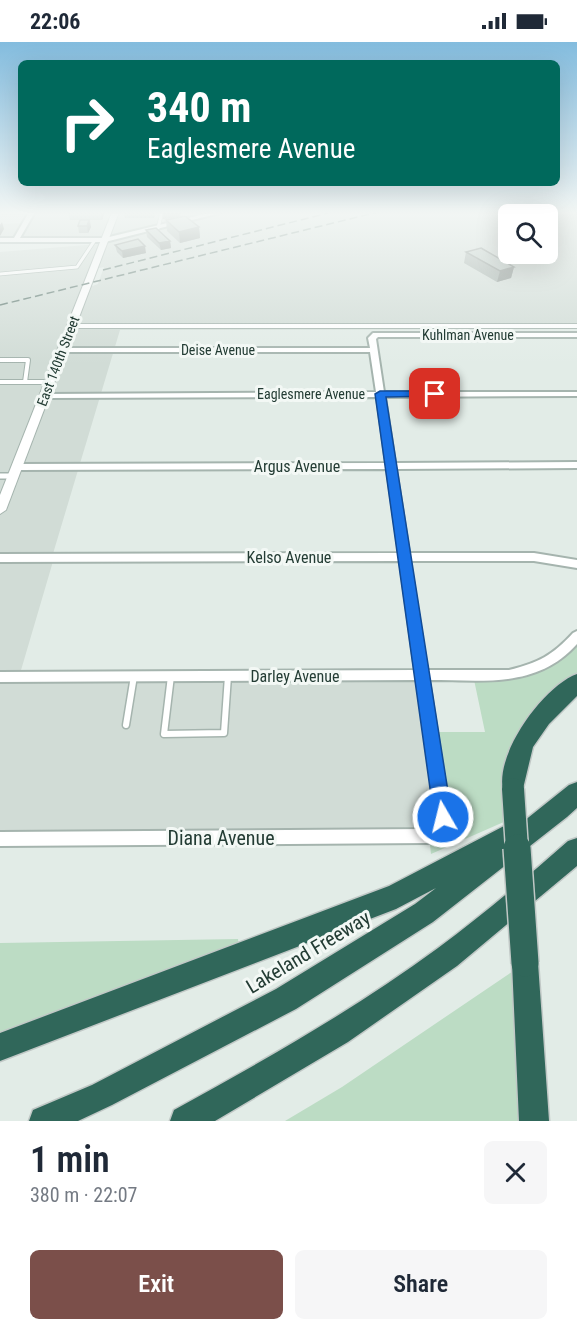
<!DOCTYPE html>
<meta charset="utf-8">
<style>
body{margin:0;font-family:"Roboto Condensed",sans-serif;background:#f6f6f7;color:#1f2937;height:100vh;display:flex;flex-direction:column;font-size:22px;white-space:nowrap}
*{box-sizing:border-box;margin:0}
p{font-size:20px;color:#747a83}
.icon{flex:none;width:33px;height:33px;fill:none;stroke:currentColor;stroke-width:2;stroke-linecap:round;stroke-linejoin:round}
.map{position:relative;height:1079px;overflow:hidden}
.details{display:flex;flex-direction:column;background:#fff;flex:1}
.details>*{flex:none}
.guide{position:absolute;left:18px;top:18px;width:542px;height:126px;border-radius:9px;box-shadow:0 6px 24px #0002;background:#00695c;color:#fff;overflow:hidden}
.tools{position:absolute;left:498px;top:162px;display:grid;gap:12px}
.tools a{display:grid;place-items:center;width:60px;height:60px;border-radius:9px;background:#fff;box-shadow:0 6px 24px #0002;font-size:30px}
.pin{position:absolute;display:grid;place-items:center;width:51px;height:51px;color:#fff;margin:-26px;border-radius:12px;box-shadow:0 3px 9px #0006}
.me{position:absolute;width:66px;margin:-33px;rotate:352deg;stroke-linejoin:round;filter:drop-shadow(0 0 4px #0008)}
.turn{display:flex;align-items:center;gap:21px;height:126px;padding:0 30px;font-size:27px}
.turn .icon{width:78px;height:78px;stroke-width:2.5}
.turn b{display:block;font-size:42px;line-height:51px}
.round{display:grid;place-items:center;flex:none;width:63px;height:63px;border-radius:9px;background:#f6f6f7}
.summary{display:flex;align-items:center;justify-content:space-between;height:102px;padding:0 30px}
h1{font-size:36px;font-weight:600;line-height:45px}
.button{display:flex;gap:12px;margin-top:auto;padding:12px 30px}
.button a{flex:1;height:69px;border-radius:9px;background:#7b4f4a;color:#fff;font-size:24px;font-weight:600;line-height:69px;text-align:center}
.button a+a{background:#f6f6f7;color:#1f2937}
.status{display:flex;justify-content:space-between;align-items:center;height:42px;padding:0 30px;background:#fff;direction:ltr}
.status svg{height:16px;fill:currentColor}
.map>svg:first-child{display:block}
.built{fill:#d1dcd6;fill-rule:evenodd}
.green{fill:#bcdcc4}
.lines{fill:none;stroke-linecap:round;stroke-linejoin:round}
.service-far3-casing{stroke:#a5b4ae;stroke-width:4.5}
.service-far2-casing{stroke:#a5b4ae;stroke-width:6}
.service-far1-casing{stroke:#a5b4ae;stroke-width:8}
.service-casing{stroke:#a5b4ae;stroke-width:9}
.minor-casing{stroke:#a5b4ae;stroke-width:4}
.tertiary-casing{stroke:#a5b4ae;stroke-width:2}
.motorway-casing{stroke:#c1c8c6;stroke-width:3}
.service-far3{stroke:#fff;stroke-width:3}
.service-far2{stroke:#fff;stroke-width:4}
.service-far1{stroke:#fff;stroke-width:5}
.service{stroke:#fff;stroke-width:6}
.minor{fill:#fff;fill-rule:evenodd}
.tertiary{fill:#fff;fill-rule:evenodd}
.motorway{fill:#30675a;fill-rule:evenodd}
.rail{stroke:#5e7870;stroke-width:1.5;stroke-dasharray:8 4;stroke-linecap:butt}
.motorway-bridge-far1-casing{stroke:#c1c8c6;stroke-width:25;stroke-linecap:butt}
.motorway-bridge-casing{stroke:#c1c8c6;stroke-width:30;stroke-linecap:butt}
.motorway-bridge-far1{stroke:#30675a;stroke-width:22}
.motorway-bridge{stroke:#30675a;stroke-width:27}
.wall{fill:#a1ada8}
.shaded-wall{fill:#838d88}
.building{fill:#bbc9c3;stroke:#838d88;stroke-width:1.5}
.route{fill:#1a73e8;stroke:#114b97;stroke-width:1.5}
.labels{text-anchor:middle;stroke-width:6;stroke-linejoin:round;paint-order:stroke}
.far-street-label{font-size:14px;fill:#233c34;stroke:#f3f8f5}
.street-label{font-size:16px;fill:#233c34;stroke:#f3f8f5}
.near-street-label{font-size:20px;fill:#233c34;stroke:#f3f8f5}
</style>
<div class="status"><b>22:06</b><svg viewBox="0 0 49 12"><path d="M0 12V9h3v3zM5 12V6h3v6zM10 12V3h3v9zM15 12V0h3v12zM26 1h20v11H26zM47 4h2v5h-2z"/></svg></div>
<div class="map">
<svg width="577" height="1079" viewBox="0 0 577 1079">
<rect width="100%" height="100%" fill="#e2ece7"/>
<path class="built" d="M32 170H207V174L222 170H577V287L120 288 52 515 54 516 19 635 422 633 439 787 0 797V468L87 246 98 242 104 225 94 227 105 199 0 198V182L26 181ZM508 172H548V212H508Z
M99 202 0 461V210Z"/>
<path class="green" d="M577 594V641L539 678 515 775 431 812 429 794 439 787 430 690H485L473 633 534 628Z
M238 897 240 914 0 1005V901Z
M525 921 534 1079H285L342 1045Z"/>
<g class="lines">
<g class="service-far3-casing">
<path id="service-far3" d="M158 186 162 170
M0 232 77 225 95 198"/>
</g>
<g class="service-far2-casing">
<path id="service-far2" d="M72 284H577
M0 318H28L25 340
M0 340H50"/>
</g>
<g class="service-far1-casing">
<path id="service-far1" d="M0 434H13"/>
</g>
<g class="service-casing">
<path id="service" d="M171 634 164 692 224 691 228 634
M126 683 134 634"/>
</g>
<g class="minor-casing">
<path id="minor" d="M29 170H35L20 196H105L213 170H224L105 200H0V196H14Z
M373 291H577V295H378L376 297 384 350H577V354L385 355 395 421 577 420V426L396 427 409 511H534L577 518V526L534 519H410L427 628H509C538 621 553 613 573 591L577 589V602C537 647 483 638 429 638L450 775 444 792 429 801 0 804V790L427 787 434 782 436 775 417 638 0 640V630L415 628 400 519 0 520V512L399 511 387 427 17 428 13 425 17 422 386 421 377 355 45 356 41 354 45 352 376 350 370 310H63L59 308 63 306H370L368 296Z"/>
</g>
<g class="tertiary-casing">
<path id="tertiary" d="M112 170H119L6 468 0 472V453Z"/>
</g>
<g class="motorway-casing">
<path id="motorway" d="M577 632V654L549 682 533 705 521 755 513 758 505 755C489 718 543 644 577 632Z
M577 740V766L567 775 433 880 296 967 112 1063 78 1079H29L33 1068 92 1043 276 947 415 862 436 846 396 867 0 1019V991L389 844 504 784 512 780 519 783 569 743Z
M577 796V824L457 924 348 1000 215 1079H170L174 1068C265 1018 355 967 438 906 483 873 526 836 568 799Z
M525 908 534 912 538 921 549 1079H519L512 921 516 912Z"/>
</g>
<use href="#service-far3" class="service-far3"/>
<use href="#service-far2" class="service-far2"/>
<use href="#service-far1" class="service-far1"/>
<use href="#service" class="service"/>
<use href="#minor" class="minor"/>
<use href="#tertiary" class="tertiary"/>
<use href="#motorway" class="motorway"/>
<path class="rail" d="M103 228 332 170
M0 263 378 170"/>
<g class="motorway-bridge-far1-casing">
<path id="motorway-bridge-far1" d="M513 747 517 807"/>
</g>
<g class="motorway-bridge-casing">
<path id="motorway-bridge" d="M517 806 525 921"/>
</g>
<use href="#motorway-bridge-far1" class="motorway-bridge-far1"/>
<use href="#motorway-bridge" class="motorway-bridge"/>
</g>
<path class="wall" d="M68 170H105L102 178H90L91 185 88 191H79L78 184 80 178H70Z
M124 170H156L154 176H125Z
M162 170H181L180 175 199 185 200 196 180 201 167 189 166 178 178 176 163 177Z
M146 188 170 199 171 206 161 208 147 195Z
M115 203 146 211 123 216 117 210Z
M466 210 514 225 511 236 497 240 464 221Z"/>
<path class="shaded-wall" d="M101 170H105L102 178Z
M162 170H181L180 175 163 177Z
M89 178 91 185 88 191 87 184Z
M2 180 4 187 0 194V183Z
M199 185 200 196 180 201 179 190Z
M170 199 171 206 161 208 159 201Z
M145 204 146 211 123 216 122 209Z
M514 225 511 236 497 240 500 229Z"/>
<path class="building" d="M185 174 199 185 179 190 166 178Z
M80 178H89L87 184H78Z
M156 186 170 199 159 201 146 188Z
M138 197 145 204 122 209 115 203Z
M481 206 514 225 500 229 466 210Z"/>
<linearGradient id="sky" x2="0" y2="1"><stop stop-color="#83bcde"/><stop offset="0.53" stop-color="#f2f6f4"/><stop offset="1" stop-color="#f2f6f4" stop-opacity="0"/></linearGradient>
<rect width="577" height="322" fill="url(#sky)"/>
<path class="route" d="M435 349 439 350V354L386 355 452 775 449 781 443 784 437 781 434 775 375 352 380 349Z"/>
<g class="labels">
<g class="far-street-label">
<text x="468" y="298">Kuhlman Avenue</text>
<text x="218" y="313">Deise Avenue</text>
<text transform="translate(58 319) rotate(-69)" y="5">East 140th Street</text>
<text x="311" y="357">Eaglesmere Avenue</text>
</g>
<g class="street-label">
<text x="297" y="430">Argus Avenue</text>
<text x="289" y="521">Kelso Avenue</text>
<text x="295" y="640">Darley Avenue</text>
</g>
<g class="near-street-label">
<text x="221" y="803">Diana Avenue</text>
<text transform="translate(308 910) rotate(-31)" y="7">Lakeland Freeway</text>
</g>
</g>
</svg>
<div class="tools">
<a><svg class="icon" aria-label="search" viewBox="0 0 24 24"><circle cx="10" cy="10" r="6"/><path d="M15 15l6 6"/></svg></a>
</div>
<div class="pin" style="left:435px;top:352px;background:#d93025"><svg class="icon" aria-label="arrive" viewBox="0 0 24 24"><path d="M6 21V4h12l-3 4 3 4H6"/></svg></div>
<svg class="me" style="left:443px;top:775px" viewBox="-20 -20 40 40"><circle r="17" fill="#1a73e8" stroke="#fff" stroke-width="3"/><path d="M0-11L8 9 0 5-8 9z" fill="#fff"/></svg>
<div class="guide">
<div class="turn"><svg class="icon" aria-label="right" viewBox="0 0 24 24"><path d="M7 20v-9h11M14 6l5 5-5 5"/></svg><div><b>340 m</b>Eaglesmere Avenue</div></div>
</div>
</div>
<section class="details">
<div class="summary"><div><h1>1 min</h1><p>380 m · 22:07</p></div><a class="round"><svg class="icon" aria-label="close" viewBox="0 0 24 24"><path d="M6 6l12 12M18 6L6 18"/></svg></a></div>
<div class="button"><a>Exit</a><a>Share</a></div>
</section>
